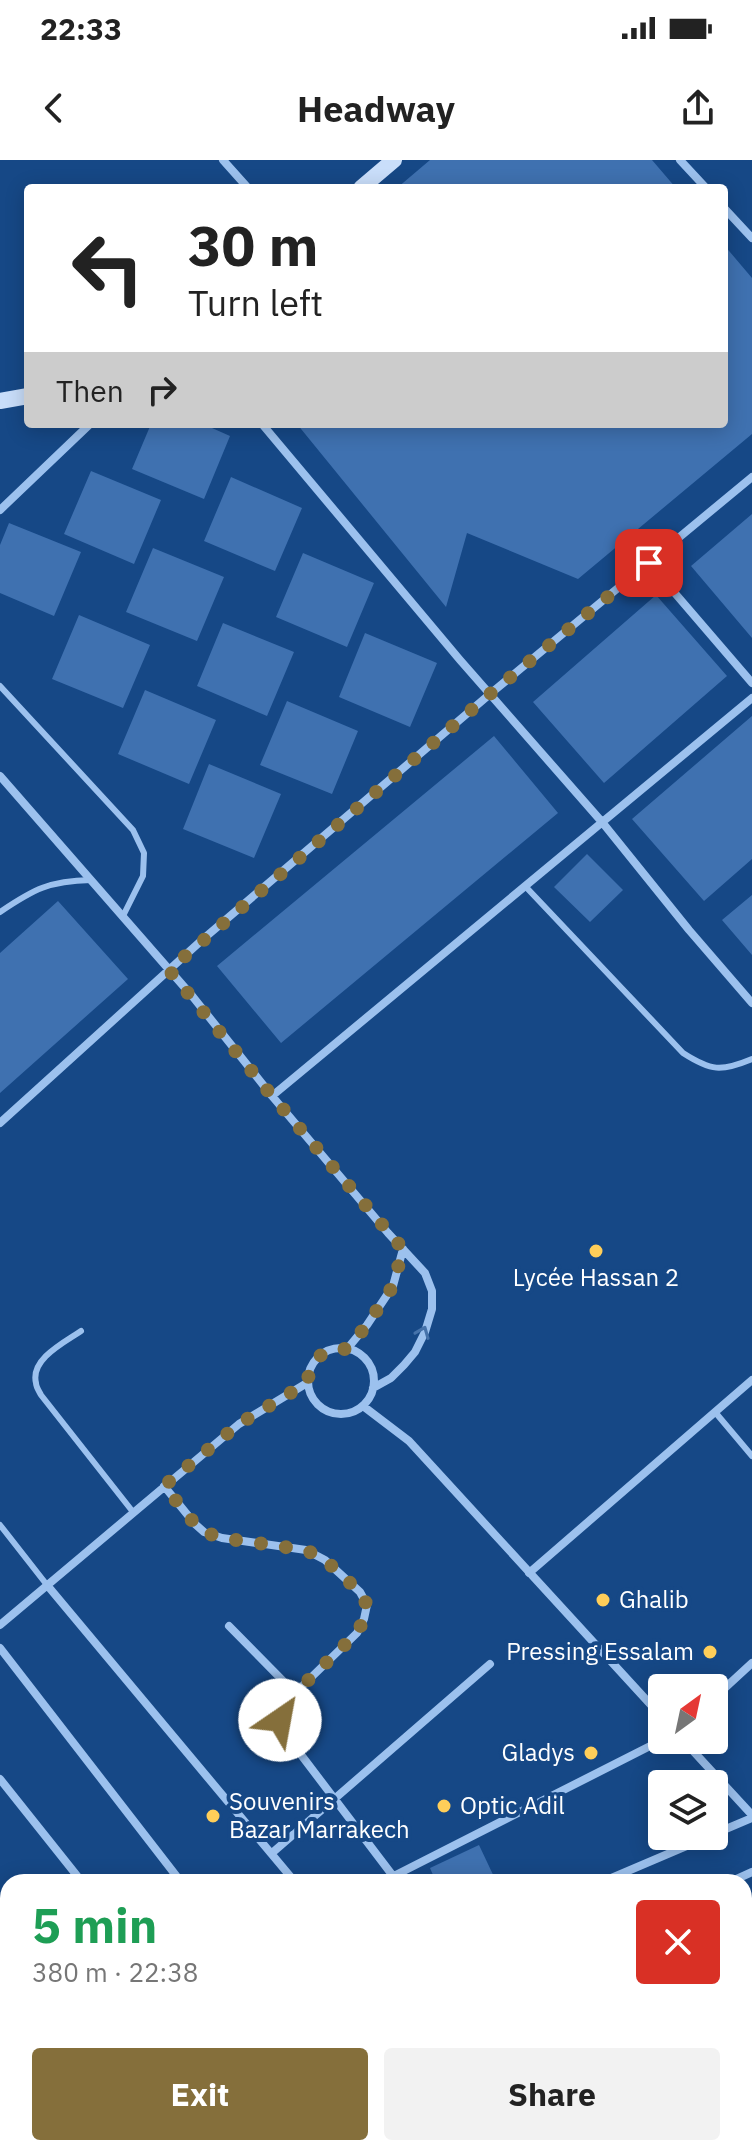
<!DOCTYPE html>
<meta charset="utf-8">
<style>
body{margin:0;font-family:"IBM Plex Sans",sans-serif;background:#f2f2f2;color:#222;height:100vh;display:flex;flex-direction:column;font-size:30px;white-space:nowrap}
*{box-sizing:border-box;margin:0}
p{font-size:26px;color:#767676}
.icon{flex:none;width:44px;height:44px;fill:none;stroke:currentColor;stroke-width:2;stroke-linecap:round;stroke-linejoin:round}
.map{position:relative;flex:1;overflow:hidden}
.drawer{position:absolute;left:0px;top:1714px;width:752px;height:282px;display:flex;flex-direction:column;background:#fff;border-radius:24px 24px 0 0;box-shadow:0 4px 20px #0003}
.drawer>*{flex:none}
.hud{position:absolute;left:24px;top:24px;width:704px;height:244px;border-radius:8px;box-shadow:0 4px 20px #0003;background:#fff;color:#222;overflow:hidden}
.needle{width:52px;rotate:33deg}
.controls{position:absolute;left:648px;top:1514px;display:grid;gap:16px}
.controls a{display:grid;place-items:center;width:80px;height:80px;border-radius:8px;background:#fff;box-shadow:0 4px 20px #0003;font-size:40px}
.pin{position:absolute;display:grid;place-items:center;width:68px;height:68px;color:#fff;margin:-34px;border-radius:16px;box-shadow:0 4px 12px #0006}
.me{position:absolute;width:88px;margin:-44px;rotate:33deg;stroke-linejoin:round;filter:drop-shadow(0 0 6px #0008)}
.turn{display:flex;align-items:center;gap:28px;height:168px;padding:0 32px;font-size:36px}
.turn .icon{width:104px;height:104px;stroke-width:2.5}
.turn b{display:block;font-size:56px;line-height:68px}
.then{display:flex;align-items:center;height:76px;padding:0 32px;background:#0003;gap:16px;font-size:30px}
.round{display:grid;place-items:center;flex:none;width:84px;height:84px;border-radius:8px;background:#f2f2f2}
.head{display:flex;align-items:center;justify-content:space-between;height:136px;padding:0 32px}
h1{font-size:48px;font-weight:700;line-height:60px;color:#1e9e55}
.button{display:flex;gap:16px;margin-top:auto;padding:16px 32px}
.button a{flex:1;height:92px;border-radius:8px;background:#856f3b;color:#fff;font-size:32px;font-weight:700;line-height:92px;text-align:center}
.button a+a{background:#f2f2f2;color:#222}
.status{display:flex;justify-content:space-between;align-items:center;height:56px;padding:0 40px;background:#fff;direction:ltr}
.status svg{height:22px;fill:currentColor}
header{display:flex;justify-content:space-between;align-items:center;height:104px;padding:0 32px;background:#fff;font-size:36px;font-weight:700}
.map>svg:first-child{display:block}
.building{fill:#3f71b0}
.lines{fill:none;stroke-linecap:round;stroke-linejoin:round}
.lane{stroke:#9cc1ee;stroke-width:6}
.street{stroke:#9cc1ee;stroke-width:8}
.secondary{stroke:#c9defa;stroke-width:16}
.oneway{stroke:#4572aa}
.route{stroke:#856f3b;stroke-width:14;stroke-dasharray:0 25.2}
.poi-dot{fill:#ffce59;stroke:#164886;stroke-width:3}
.labels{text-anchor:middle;stroke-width:8;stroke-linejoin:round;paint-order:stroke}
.poi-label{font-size:24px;fill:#fff;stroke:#164886;text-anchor:start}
</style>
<div class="status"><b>22:33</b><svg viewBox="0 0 49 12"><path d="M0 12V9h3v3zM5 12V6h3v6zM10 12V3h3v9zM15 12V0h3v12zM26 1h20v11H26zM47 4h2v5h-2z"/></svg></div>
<header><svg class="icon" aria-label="back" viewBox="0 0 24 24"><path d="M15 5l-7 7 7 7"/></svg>Headway<svg class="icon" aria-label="share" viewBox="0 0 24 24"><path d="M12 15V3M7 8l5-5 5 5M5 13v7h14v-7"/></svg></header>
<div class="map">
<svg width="752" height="1995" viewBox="0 0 752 1995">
<rect width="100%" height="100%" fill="#164886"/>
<path class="building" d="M430 0H652L676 28H397Z
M724 85 752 118V274L578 419 467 373 446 447 297 264H724Z
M151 264H203L230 276 204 339 132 309Z
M91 311 161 340 134 404 64 374Z
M231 317 302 348 275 411 204 381Z
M752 354V478L691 406Z
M9 363 81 392 54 456 0 433V385Z
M153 388 224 417 197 481 126 452Z
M303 393 374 423 347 487 276 457Z
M656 435 727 516 604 623 533 542Z
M79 455 150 485 123 548 52 519Z
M223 463 294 492 267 556 197 526Z
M365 473 437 503 410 567 339 537Z
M145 530 216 560 189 624 118 594Z
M287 541 358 571 332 634 260 605Z
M752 556V699L704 741 632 659Z
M494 576 558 653 281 883 217 806Z
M209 604 281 634 254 698 183 669Z
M587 694 623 730 590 762 554 727Z
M752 735V795L722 760Z
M58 741 128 819 0 933V793Z
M479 1685 496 1721 436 1722 430 1708Z
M752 1826V1855L744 1847V1833Z
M499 1988H544L550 1995H490Z"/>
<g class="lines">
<path class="lane" d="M0 526 133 670 144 693 143 716 123 756
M525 726 683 893C711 911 721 912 752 899
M0 752C34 729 49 721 91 720
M81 1171C65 1182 30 1199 36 1223 36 1227 39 1231 41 1235L133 1352
M715 1252 752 1296
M0 1365 47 1425"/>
<path class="street" d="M223 0 248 28
M680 0 706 28
M724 48 752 78
M262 264 460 500 602 662 689 770 752 843
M0 350 90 264
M649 403 752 523
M0 616 193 837 272 936 388 1073 425 1113 432 1131V1149L425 1172 415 1192 404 1205 391 1218 373 1228
M272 936 752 538
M0 963 202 780 490 534 752 317
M308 1221a33 33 0 1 1 66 0a33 33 0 1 1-66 0Z
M347 1189 367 1165 393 1126 403 1089
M363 1246 409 1281 662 1557
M164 1326 195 1364 204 1372 222 1378 306 1390 325 1400 360 1432 367 1445 364 1459 357 1473 295 1533 282 1549 280 1560 286 1575 393 1716
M529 1413 752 1220
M47 1425 295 1722
M0 1465 239 1264 307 1223
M229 1466 295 1533
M0 1488 181 1722
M714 1538 752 1503
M683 1580 752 1655
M0 1619 82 1722
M714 1674 752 1658
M272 1693 490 1504
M382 1722 662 1580
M602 1722 710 1676
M730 1722 752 1712
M744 1797 752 1794
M0 1905 8 1913
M77 1988 84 1995
M315 1995 329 1988"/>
<path class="secondary" d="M361 28 394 0
M0 241 28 236"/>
</g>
<defs><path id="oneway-chevron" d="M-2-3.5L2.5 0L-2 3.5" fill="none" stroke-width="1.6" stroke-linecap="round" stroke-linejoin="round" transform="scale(2)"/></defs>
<use class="oneway" href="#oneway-chevron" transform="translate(423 1172) rotate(-68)"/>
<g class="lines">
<path class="route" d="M280 1560 282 1549 295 1533 357 1473 364 1459 367 1445 360 1432 325 1400 306 1390 222 1378 204 1372 195 1364 164 1326 239 1264 307 1223C312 1198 321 1189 347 1189L367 1165 393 1126 403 1089 272 936 169 810 490 534 649 403"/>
</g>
<g class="poi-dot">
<circle cx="596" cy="1091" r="8"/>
<circle cx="603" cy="1440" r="8"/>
<circle cx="710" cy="1492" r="8"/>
<circle cx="591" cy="1593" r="8"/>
<circle cx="444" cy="1646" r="8"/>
<circle cx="213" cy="1656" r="8"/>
</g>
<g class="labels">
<g class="poi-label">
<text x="596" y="1126" text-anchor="middle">Lycée Hassan 2</text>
<text x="619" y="1448">Ghalib</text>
<text x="694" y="1500" text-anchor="end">Pressing Essalam</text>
<text x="575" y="1601" text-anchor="end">Gladys</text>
<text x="229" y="1650">Souvenirs<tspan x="229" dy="28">Bazar Marrakech</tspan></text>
<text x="460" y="1654">Optic Adil</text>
</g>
</g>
</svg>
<div class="controls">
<a><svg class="needle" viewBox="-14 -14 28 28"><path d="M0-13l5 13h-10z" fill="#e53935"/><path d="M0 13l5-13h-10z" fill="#767676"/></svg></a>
<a><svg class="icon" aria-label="layers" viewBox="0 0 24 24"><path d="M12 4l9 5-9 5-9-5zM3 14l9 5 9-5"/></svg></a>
</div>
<div class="pin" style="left:649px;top:403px;background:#d93025"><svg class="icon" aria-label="arrive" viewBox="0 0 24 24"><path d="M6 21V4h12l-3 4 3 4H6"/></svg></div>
<svg class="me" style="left:280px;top:1560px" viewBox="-20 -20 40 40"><circle r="19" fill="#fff"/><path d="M0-13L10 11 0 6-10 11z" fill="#856f3b"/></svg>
<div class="hud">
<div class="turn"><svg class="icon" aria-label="left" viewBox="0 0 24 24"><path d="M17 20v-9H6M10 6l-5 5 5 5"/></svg><div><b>30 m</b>Turn left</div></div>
<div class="then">Then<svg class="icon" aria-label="right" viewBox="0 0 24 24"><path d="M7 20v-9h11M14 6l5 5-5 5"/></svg></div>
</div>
<section class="drawer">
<div class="head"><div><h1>5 min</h1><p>380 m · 22:38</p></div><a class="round" style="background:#d93025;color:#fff"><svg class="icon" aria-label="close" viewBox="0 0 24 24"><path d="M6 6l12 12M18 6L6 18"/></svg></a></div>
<div class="button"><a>Exit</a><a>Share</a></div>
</section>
</div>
